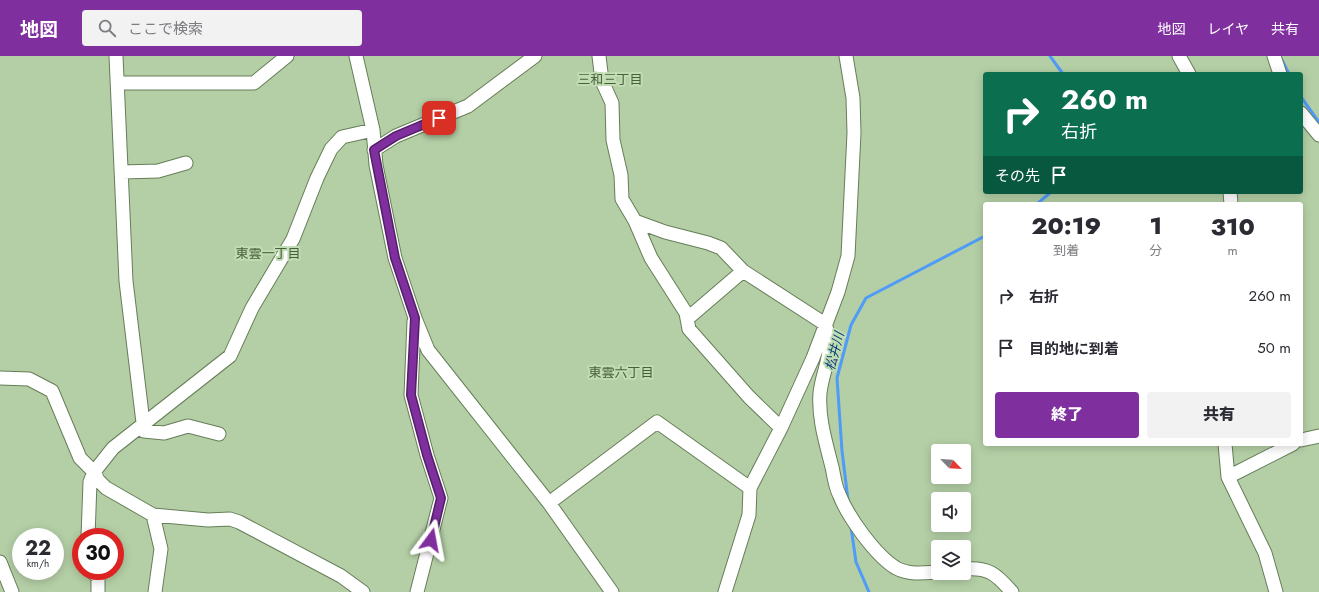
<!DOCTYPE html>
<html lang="ja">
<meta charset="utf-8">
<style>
body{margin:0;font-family:Jost,"Noto Sans JP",sans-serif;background:#f2f2f3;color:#2b2b33;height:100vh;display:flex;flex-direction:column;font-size:15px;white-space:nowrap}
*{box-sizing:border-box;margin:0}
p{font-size:13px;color:#7c7c81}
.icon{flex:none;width:22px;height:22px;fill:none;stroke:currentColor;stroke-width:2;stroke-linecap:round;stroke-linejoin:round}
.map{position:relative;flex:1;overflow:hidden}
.details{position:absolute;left:983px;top:146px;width:320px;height:244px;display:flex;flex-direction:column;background:#fff;border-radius:4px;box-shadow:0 2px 10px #0003}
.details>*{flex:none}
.guide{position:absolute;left:983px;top:16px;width:320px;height:122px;border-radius:4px;box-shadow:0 2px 10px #0003;background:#0b6e4f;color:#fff;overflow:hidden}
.needle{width:26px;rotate:115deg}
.fabs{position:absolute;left:931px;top:388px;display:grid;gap:8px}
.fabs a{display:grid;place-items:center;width:40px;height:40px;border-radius:4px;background:#fff;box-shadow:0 2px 10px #0003;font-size:20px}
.speed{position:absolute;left:12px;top:472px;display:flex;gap:8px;font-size:20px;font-weight:700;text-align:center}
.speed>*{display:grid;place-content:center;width:52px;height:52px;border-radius:50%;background:#fff;box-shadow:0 2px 10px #0003;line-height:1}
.speed small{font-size:10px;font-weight:400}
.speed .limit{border:6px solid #d22;background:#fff;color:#111}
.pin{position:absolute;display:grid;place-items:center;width:34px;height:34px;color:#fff;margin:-17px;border-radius:8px;box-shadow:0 2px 6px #0006}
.me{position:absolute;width:44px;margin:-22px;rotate:13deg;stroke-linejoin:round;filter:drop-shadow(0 0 3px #0008)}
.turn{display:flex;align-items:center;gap:14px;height:84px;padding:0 12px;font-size:18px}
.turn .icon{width:52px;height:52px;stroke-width:2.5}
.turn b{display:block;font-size:28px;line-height:34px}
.then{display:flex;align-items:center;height:38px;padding:0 12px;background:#0003;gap:8px;font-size:15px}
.eta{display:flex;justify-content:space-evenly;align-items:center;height:68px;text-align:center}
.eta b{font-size:24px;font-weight:800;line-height:28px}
.cta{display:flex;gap:8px;margin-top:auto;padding:8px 12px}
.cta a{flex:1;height:46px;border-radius:4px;background:#802f9f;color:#fff;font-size:16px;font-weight:800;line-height:46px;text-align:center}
.cta a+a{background:#f2f2f3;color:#2b2b33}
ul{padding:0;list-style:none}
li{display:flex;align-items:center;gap:12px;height:52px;padding:0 12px}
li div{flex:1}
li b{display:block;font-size:15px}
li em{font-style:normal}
header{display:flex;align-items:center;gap:24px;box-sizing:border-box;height:56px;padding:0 20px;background:#802f9f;color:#fff}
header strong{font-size:19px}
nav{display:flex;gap:22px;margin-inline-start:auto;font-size:14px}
.search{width:280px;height:36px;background:#f2f2f3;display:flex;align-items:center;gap:10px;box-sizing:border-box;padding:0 14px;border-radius:4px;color:#7c7c81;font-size:15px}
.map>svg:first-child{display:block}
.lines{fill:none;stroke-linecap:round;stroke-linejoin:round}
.stream{stroke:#4f9bf8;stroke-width:3}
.minor-casing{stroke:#667e58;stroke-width:15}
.minor{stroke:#fff;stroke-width:13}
.route-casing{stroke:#531f67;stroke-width:10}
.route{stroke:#802f9f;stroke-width:7}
.labels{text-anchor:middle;stroke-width:4;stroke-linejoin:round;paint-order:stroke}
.neighbourhood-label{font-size:13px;fill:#485f3b;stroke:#c1dcb3}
.water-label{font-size:13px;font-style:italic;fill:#063d77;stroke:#c1dcb3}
</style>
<header>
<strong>地図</strong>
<div class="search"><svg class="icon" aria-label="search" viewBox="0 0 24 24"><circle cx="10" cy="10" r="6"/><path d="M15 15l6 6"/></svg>ここで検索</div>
<nav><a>地図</a><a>レイヤ</a><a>共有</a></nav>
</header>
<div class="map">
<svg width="1319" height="536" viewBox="0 0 1319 536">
<rect width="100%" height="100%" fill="#b4cfa6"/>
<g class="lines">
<path class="stream" d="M1050 0 1063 18
M1282 4 1289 18
M1301 41 1319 66
M1037 148 1051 136
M848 444 842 395 837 322 851 269 866 242 985 180
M851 471 856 506 869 536"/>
<g class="minor-casing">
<path id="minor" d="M116 0 126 225 144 375 164 377 188 370 219 378
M356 0 373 74 376 109 395 202 415 262 428 294 549 447 612 536
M599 0 602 25 612 47 613 84 621 119 622 143 635 165 651 202 686 257 689 273 749 341 781 372
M1179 0 1189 18
M1274 0 1280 18
M118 27H254L287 0
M1301 57 1319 79
M374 94 396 80 468 50 535 0
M122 116 158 115 186 107
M1230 136 1231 148
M635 165 665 176 708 187 721 192 743 215 825 268C836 295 823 311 820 337 818 362 826 387 832 411 834 420 835 430 839 438 848 461 875 499 896 512 909 519 924 517 938 516
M687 263 743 215
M414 265 411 339 427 399 441 442 417 536
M0 322 29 323 52 335 80 402 94 416 98 424 106 432 153 459 208 464 230 463 239 466 341 520 363 536
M1301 384 1319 380
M1225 388 1228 421 1265 497 1276 536
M1228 421 1293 388
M549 447 657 366 750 432
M153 459 161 493 155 536
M88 481 90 426 94 416 113 392 230 300 252 252 293 183 317 122 331 93 342 81 373 74
M0 506 12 536
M964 513C989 511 996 518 1012 536
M91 515 98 521V536
M725 536 749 459 750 432 781 372 813 302 838 236 848 200 854 77 853 42 846 0"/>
</g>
<use href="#minor" class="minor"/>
</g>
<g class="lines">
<g class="route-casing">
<path id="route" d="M431 484 441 442 427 399 411 339 415 262 395 202 374 94 396 80 439 62"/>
</g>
<use href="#route" class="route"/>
</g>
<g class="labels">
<g class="neighbourhood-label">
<text x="610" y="28">三和三丁目</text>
<text x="268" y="202">東雲一丁目</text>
<text x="621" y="321">東雲六丁目</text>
</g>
<g class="water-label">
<text transform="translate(834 295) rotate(-75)" y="5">松井川</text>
</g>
</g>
</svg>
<div class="fabs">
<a><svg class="needle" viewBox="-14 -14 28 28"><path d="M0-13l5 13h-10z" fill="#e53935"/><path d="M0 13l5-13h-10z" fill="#7c7c81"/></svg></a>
<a><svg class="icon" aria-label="sound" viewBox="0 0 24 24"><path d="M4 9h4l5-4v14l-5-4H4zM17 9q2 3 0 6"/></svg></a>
<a><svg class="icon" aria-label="layers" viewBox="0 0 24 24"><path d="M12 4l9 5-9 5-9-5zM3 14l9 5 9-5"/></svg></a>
</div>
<div class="speed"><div>22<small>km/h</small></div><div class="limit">30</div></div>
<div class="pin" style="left:439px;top:62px;background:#d93025"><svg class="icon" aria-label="arrive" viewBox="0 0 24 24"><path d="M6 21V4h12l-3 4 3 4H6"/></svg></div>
<svg class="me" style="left:431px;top:484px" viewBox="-20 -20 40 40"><path d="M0-17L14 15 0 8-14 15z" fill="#802f9f" stroke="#fff" stroke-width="4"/></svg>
<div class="guide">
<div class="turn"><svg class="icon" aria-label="right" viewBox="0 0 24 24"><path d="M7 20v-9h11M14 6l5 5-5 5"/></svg><div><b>260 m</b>右折</div></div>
<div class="then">その先<svg class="icon" aria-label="arrive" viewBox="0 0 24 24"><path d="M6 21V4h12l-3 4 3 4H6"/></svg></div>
</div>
<section class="details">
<div class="eta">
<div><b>20:19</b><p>到着</p></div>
<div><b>1</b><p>分</p></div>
<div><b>310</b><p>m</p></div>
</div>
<ul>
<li><svg class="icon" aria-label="right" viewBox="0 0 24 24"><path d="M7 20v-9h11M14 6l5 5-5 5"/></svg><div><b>右折</b></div><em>260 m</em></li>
<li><svg class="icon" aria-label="arrive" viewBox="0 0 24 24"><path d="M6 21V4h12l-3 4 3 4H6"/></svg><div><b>目的地に到着</b></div><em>50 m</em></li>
</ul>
<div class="cta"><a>終了</a><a>共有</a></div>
</section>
</div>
